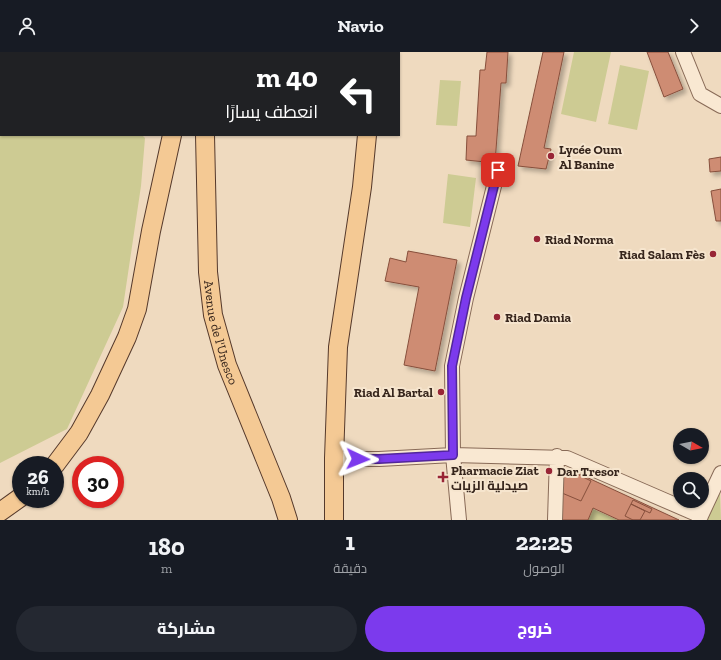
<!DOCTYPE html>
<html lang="ar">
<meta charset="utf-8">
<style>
body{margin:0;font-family:"Zilla Slab",Cairo,serif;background:#242831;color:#f1f3f6;direction:rtl;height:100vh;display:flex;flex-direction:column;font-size:15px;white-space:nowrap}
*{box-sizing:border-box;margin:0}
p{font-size:13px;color:#9ea1a6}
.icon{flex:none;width:22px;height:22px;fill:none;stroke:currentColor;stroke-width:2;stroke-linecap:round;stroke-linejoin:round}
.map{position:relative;height:468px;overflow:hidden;direction:ltr}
.panel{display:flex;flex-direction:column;background:#171b24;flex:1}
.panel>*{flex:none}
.top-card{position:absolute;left:0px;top:0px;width:400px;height:84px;box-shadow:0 1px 3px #0004;direction:rtl;background:#202124;color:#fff;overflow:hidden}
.needle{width:26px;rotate:99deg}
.fabs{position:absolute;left:673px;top:376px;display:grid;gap:8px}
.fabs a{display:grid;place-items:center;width:36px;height:36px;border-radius:50%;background:#171b24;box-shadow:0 1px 3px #0004;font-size:20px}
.speed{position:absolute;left:12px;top:404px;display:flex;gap:8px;font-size:20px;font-weight:700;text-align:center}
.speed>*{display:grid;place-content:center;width:52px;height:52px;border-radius:50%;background:#171b24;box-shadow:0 1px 3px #0004;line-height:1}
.speed small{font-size:10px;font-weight:400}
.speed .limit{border:6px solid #d22;background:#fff;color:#111}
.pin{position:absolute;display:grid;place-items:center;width:34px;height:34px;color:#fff;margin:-17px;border-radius:8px;box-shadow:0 2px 6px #0006}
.me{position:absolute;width:44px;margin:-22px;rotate:92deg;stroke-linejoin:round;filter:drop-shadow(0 0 3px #0008)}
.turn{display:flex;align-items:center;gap:14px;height:84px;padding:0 16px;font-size:18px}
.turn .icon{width:52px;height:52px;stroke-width:2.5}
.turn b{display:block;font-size:28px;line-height:34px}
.eta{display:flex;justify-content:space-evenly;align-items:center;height:68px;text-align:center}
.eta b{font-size:24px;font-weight:800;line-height:28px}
.action{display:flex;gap:8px;margin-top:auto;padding:8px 16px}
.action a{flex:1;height:46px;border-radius:24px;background:#7c3aed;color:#fff;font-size:16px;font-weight:800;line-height:46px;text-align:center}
.action a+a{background:#242831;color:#f1f3f6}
header{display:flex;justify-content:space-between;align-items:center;height:52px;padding:0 16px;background:#171b24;font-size:18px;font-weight:800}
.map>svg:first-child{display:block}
.green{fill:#cdcb93}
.building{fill:#ce8c73;stroke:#874f3c;filter:url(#shadow)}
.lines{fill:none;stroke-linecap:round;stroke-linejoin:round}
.minor-casing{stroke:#886a57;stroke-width:16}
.major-casing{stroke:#55392b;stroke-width:20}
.minor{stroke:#f9e8d2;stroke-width:14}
.major{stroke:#f4c994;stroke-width:18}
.route-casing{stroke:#51269a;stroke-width:10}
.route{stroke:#7c3aed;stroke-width:7}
.poi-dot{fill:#982536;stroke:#f6e5ce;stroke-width:1.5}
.labels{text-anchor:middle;stroke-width:4;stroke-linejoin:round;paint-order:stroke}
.poi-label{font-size:13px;font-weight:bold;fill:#36251c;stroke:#f6e5ce;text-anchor:start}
.street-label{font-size:13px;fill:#36251c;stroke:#f6e5ce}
</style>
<header><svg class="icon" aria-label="forward" viewBox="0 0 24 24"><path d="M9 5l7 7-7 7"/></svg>Navio<svg class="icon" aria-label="person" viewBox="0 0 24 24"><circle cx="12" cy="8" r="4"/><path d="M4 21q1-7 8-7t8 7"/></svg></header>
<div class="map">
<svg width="721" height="468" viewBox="0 0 721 468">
<defs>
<filter id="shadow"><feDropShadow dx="3.5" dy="3.5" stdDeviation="2" flood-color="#0004"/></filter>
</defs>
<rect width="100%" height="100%" fill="#efdabf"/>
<path class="green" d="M0 0H168L1 1V83H142L145 86 141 134 123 255 67 377 0 411Z
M574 0H611L596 70 561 62Z
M620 13 649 19 637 78 608 72Z
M440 28 461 29 457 74 436 73Z
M448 122 476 126 470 175 443 171Z
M720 438 721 468H704Z
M593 457 618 468H588Z"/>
<path class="building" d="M487 0H508L506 31H501L495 111 466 108 467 84H476L480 18H485Z
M543 0H564L544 96 551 97 546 117 518 114Z
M647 0H668L683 37 664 45Z
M721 105V119L710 120 709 107Z
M721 137V169H716L711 139Z
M408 199 457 208 435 319 404 313 419 235 385 229 390 206 406 210Z
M571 418 679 468H619L593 456 588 468H559L562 422Z
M571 419 591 429 581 449 562 441 563 423Z
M633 448 652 457 650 461 631 452Z
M631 452 645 459 640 468H633L625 464Z"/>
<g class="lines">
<g class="minor-casing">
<path id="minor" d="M683 0 700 42 721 54
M334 406 352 407
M358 407H379L453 403 567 406 701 464
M459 468 453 403 452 314 466 246 498 118
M555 468 557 404
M699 468 721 421"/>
</g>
<g class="major-casing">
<g id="major">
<path d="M376 1V0"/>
<path id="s1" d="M205 83 208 220 213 263 227 313 281 446 288 468"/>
<path d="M55 413 79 381 100 343 127 285 137 257 151 179 172 83"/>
<path d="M0 460 21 445"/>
<path d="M334 468V406L338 295 362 135 367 83"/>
</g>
</g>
<use href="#minor" class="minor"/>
<use href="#major" class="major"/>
</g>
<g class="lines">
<g class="route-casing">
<path id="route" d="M358 407H379L453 403 452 314 466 246 498 118"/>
</g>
<use href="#route" class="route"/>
</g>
<g class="poi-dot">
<circle cx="551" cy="104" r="4"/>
<circle cx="537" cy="187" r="4"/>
<circle cx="713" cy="202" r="4"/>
<circle cx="497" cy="265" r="4"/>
<circle cx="441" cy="340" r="4"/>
<circle cx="549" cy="419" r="4"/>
<path d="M441 419h4v4h4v4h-4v4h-4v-4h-4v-4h4z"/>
</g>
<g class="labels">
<g class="poi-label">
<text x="559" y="102">Lycée Oum<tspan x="559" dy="15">Al Banine</tspan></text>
<text x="545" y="192">Riad Norma</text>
<text x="705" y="207" text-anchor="end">Riad Salam Fès</text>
<text x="505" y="270">Riad Damia</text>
<text x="433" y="345" text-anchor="end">Riad Al Bartal</text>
<text x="451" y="423">Pharmacie Ziat<tspan x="451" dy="15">صيدلية الزيات</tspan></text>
<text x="557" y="424">Dar Tresor</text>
</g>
<g class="street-label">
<text dy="5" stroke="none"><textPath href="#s1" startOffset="199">Avenue de l'Unesco</textPath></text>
</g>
</g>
</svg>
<div class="fabs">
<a><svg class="needle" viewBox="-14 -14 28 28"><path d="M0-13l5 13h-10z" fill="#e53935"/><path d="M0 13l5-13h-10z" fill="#9ea1a6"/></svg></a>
<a><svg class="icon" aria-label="search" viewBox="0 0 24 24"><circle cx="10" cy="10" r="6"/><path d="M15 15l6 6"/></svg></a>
</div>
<div class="speed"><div>26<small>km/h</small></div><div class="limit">30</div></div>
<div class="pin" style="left:498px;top:118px;background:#d93025"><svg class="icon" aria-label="arrive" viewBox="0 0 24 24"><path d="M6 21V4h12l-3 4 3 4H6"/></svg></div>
<svg class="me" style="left:358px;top:407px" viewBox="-20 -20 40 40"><path d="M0-17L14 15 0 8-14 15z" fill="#7c3aed" stroke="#fff" stroke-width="4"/></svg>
<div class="top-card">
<div class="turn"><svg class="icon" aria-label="left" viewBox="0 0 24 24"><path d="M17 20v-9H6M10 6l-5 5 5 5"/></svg><div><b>40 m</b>انعطف يسارًا</div></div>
</div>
</div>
<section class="panel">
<div class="eta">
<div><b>22:25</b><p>الوصول</p></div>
<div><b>1</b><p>دقيقة</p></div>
<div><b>180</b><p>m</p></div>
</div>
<div class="action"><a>خروج</a><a>مشاركة</a></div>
</section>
